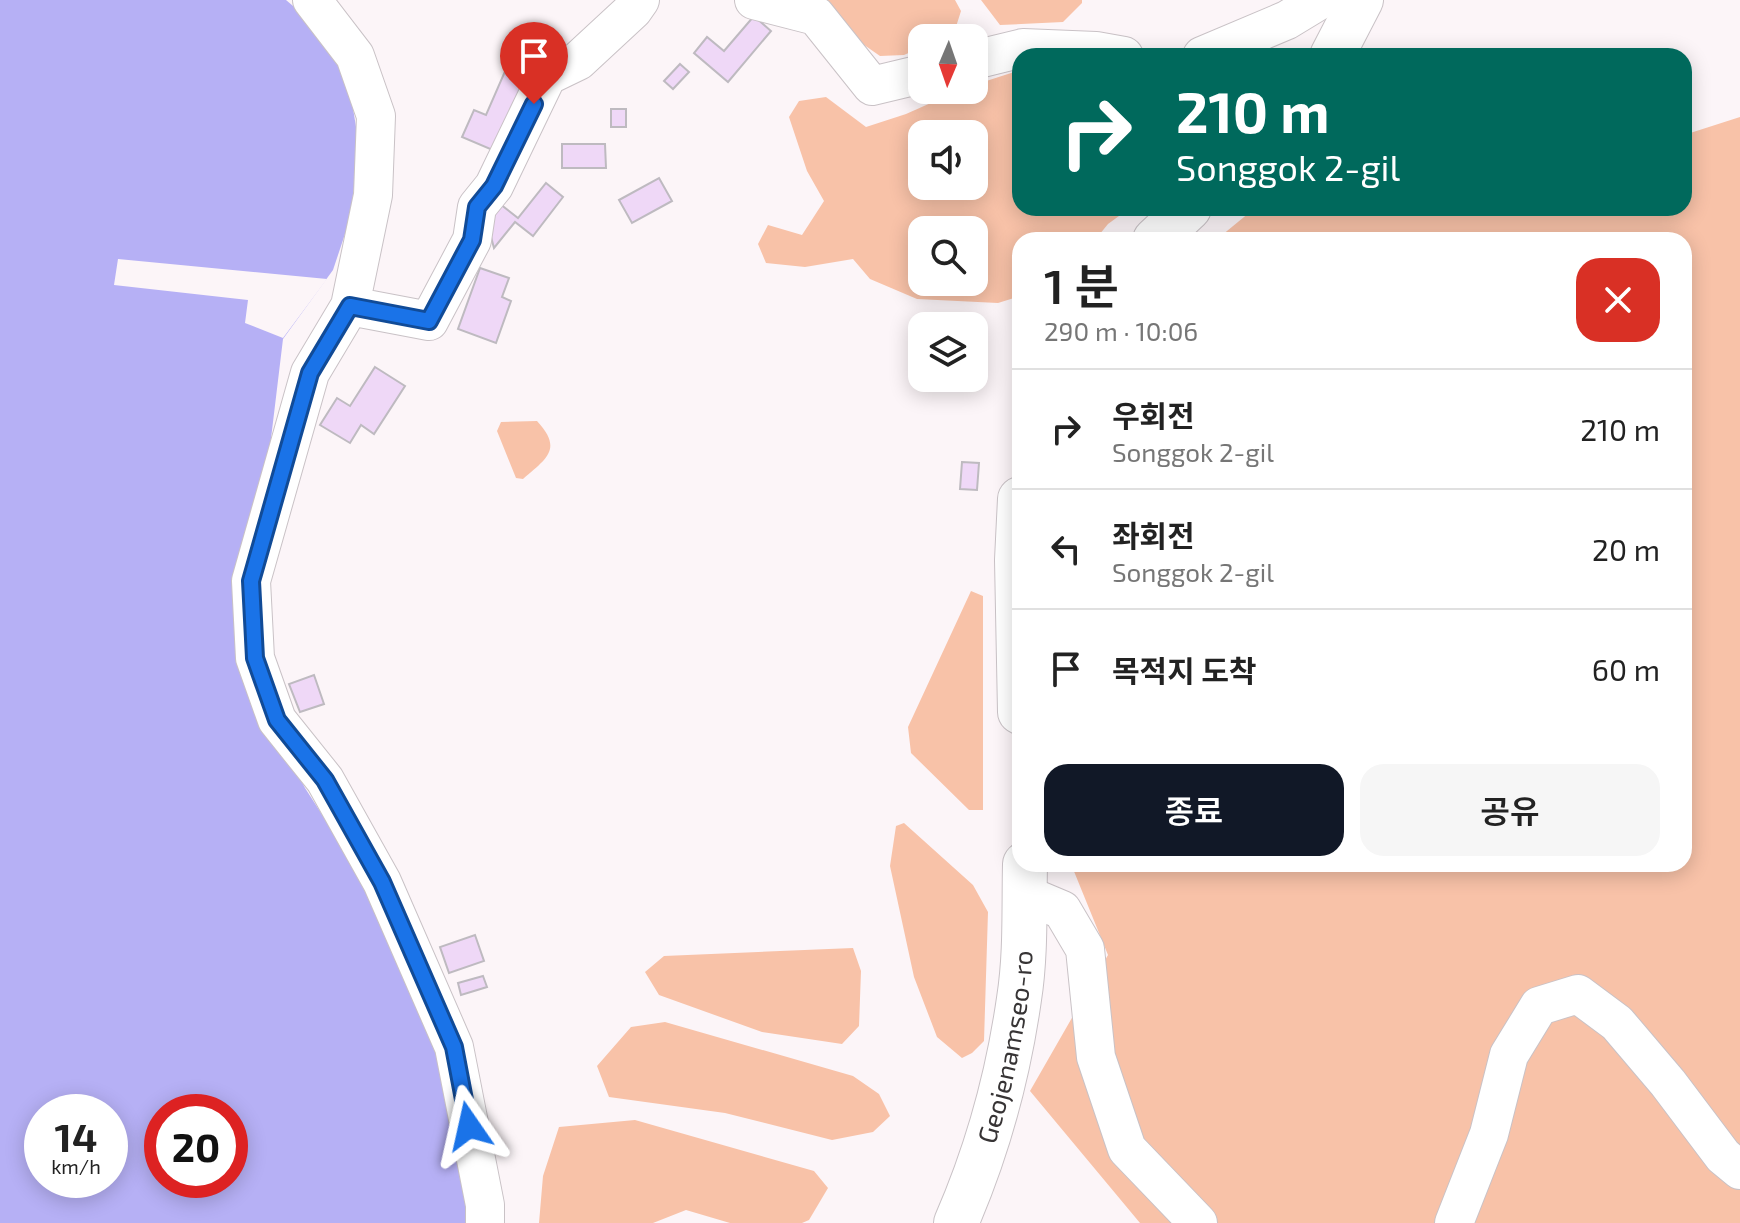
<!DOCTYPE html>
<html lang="ko">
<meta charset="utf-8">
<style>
body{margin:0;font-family:"Exo 2","Noto Sans KR",sans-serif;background:#f6f6f6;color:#222;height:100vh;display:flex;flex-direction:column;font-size:30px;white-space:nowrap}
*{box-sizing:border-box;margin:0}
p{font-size:26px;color:#767676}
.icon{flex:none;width:44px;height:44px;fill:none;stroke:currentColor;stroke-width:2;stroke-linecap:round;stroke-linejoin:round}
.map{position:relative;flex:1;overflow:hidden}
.drawer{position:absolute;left:1012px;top:232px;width:680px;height:640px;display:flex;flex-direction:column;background:#fff;border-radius:24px;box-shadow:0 4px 20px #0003}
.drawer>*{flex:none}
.hud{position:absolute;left:1012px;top:48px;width:680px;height:168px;border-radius:24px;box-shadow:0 4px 20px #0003;background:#00695c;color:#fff;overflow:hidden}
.needle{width:52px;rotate:182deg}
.fabs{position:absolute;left:908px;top:24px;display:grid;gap:16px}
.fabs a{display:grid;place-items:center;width:80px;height:80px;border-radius:16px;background:#fff;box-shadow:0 4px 20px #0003;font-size:40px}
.speed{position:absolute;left:24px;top:1094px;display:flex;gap:16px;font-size:40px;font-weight:700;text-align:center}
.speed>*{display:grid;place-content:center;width:104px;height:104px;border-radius:50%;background:#fff;box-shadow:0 4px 20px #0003;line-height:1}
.speed small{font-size:20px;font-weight:400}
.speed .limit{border:12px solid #d22;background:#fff;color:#111}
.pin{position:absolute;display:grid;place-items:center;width:68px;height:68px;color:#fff;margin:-82px -34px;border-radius:50% 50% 50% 0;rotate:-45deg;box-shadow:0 0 8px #0007}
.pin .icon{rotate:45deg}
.me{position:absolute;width:88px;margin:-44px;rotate:349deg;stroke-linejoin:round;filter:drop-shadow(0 0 6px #0008)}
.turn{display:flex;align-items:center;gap:28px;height:168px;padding:0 32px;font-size:36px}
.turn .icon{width:104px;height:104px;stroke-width:2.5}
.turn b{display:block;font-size:56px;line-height:68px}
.round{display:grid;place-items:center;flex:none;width:84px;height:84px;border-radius:24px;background:#f6f6f6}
.head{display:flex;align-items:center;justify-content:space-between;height:136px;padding:0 32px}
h1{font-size:48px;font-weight:600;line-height:60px}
.button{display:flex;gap:16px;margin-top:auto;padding:16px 32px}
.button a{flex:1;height:92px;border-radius:24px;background:#111827;color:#fff;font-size:32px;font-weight:600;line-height:92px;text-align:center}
.button a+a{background:#f6f6f6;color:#222}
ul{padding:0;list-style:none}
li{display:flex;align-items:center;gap:24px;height:120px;padding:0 32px;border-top:2px solid #e0e0e0}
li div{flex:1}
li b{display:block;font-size:30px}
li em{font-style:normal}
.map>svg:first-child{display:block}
.green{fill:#f8c2a8;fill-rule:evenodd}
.water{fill:#b6b0f5;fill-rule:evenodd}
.pier{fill:#fcf5f8}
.building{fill:#efd8f7;stroke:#bebac0;stroke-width:2}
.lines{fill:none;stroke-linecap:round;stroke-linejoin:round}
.minor-casing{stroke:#c9c2c6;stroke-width:40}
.major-casing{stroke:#c9c2c6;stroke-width:46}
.minor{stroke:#fff;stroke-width:38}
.major{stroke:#fff;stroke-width:44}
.route-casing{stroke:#114b97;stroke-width:20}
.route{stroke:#1a73e8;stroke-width:14}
.labels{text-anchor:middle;stroke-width:7;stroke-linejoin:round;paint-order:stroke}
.street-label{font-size:26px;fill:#373435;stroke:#fcf5f8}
</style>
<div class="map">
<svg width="1740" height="1223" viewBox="0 0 1740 1223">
<rect width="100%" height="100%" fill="#fcf5f8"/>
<path class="green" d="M819 0H955L961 11 954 33 943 38H922V47L904 55 880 56 857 40Z
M981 0H1082V3L1063 22 1000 25Z
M1020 70V208H1130L1108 224 1095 240H1020V296L998 303 917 299 870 279 853 259 805 267 766 263 758 244 768 225 802 235 824 201 807 171 789 117 799 101 826 97 866 127 906 114 960 90H974V85ZM974 134V186H922V134ZM974 230V282H922V230Z
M1740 117V1223H1140L1030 1091 1108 955 1071 864H1684V240H1216L1255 208H1684V135Z
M537 421C563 449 547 458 523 479L516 478 497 431 501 422Z
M971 591 983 596V810H969L911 753 908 727Z
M904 823 973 885 988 912 984 1041 972 1053 962 1058 937 1037 914 977 890 866 896 826Z
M853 948 861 971 859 1026 842 1044 762 1032 659 995 645 972 664 956Z
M665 1022 853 1076 879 1094 890 1116 873 1132 832 1140 725 1113 609 1097 597 1066 631 1027Z
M635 1120 814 1171 828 1188 809 1220 802 1223H730L686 1210 653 1223H539L543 1176 559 1127Z"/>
<path class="water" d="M0 0H286L327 35 349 84 357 133 354 187 350 219 333 270 283 339 266 480 247 571 283 744 305 788 350 858 398 945 439 1061 472 1223H0ZM42 1112H110V1180H42ZM162 1112H230V1180H162Z"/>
<path class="pier" d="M118 259 327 279 283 338 245 323 248 300 114 285Z"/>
<path class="building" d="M754 16 771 31 728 82 694 53 707 37 724 51Z
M680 64 689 72 673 89 664 81Z
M506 69 534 82 502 154 462 137 474 110 486 115Z
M611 109H626V127H611Z
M562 144H605L606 168H562Z
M659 178 672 201 632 223 619 200Z
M546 183 563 197 533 236 515 222 494 248 487 222 500 204 518 218Z
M480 268 509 278 502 297 511 301 496 343 458 329Z
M375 367 405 386 374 434 361 425 350 443 320 425 337 398 350 406Z
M962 462 979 463 977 490 960 489Z
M314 675 324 704 300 712 289 684Z
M475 935 484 961 449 973 440 947Z
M483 976 487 987 461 995 458 983Z"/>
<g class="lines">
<g class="minor-casing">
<path id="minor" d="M312 0 355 56 376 116 373 195 350 306
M754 0 816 16 872 86 922 74
M1202 56 1287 20 1320 0
M974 60 1023 48 1096 51 1124 56
M1024 894 1062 910 1085 949 1096 1057 1127 1149 1198 1223
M485 1223V1205L454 1047 382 882 325 780 277 720 255 658 251 581 310 373 350 306 429 321 472 240 477 207 494 186 547 76 578 61 633 10 640 0
M1454 1223 1489 1134 1509 1055 1539 1006 1578 994 1617 1023 1668 1083 1723 1156 1740 1170"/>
</g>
<g class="major-casing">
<g id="major">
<path d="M1332 56 1361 0"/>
<path d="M1155 240 1189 208"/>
<path d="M1020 499 1017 560 1020 712"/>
<path id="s1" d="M956 1223C987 1152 1008 1076 1019 999 1026 955 1024 909 1025 864"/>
</g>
</g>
<use href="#minor" class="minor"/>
<use href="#major" class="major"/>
</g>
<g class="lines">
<g class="route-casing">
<path id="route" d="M469 1126 454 1047 382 882 325 780 277 720 255 658 251 581 310 373 350 306 429 321 472 240 477 207 494 186 534 104"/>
</g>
<use href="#route" class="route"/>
</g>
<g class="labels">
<g class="street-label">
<text dy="9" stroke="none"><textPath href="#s1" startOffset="184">Geojenamseo-ro</textPath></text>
</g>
</g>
</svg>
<div class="fabs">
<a><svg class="needle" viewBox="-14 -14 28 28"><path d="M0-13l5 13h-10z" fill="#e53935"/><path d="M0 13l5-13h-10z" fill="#767676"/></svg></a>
<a><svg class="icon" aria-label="sound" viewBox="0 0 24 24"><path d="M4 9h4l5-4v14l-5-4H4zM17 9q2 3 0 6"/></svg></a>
<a><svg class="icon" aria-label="search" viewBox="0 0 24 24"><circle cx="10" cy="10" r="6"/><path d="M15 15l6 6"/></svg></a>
<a><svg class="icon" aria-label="layers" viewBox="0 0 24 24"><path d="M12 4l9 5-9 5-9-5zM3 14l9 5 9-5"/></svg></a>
</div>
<div class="speed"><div>14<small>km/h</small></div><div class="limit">20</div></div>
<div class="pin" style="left:534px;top:104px;background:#d93025"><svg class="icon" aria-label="arrive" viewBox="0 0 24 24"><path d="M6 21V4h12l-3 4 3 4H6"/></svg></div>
<svg class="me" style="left:469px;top:1126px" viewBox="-20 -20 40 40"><path d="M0-17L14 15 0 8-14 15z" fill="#1a73e8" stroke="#fff" stroke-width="4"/></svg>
<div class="hud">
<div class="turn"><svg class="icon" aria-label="right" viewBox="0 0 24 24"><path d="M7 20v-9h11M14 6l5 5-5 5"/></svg><div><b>210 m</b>Songgok 2-gil</div></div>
</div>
<section class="drawer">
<div class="head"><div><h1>1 분</h1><p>290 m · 10:06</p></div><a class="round" style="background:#d93025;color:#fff"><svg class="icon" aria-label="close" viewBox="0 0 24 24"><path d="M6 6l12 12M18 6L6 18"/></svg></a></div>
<ul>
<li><svg class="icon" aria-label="right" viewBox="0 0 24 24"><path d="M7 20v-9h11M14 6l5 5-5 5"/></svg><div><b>우회전</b><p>Songgok 2-gil</p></div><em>210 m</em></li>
<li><svg class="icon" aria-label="left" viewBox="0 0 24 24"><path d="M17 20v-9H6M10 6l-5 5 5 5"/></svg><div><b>좌회전</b><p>Songgok 2-gil</p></div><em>20 m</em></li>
<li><svg class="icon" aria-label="arrive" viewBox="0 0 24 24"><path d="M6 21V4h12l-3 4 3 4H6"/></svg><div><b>목적지 도착</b></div><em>60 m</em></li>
</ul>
<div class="button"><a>종료</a><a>공유</a></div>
</section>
</div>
